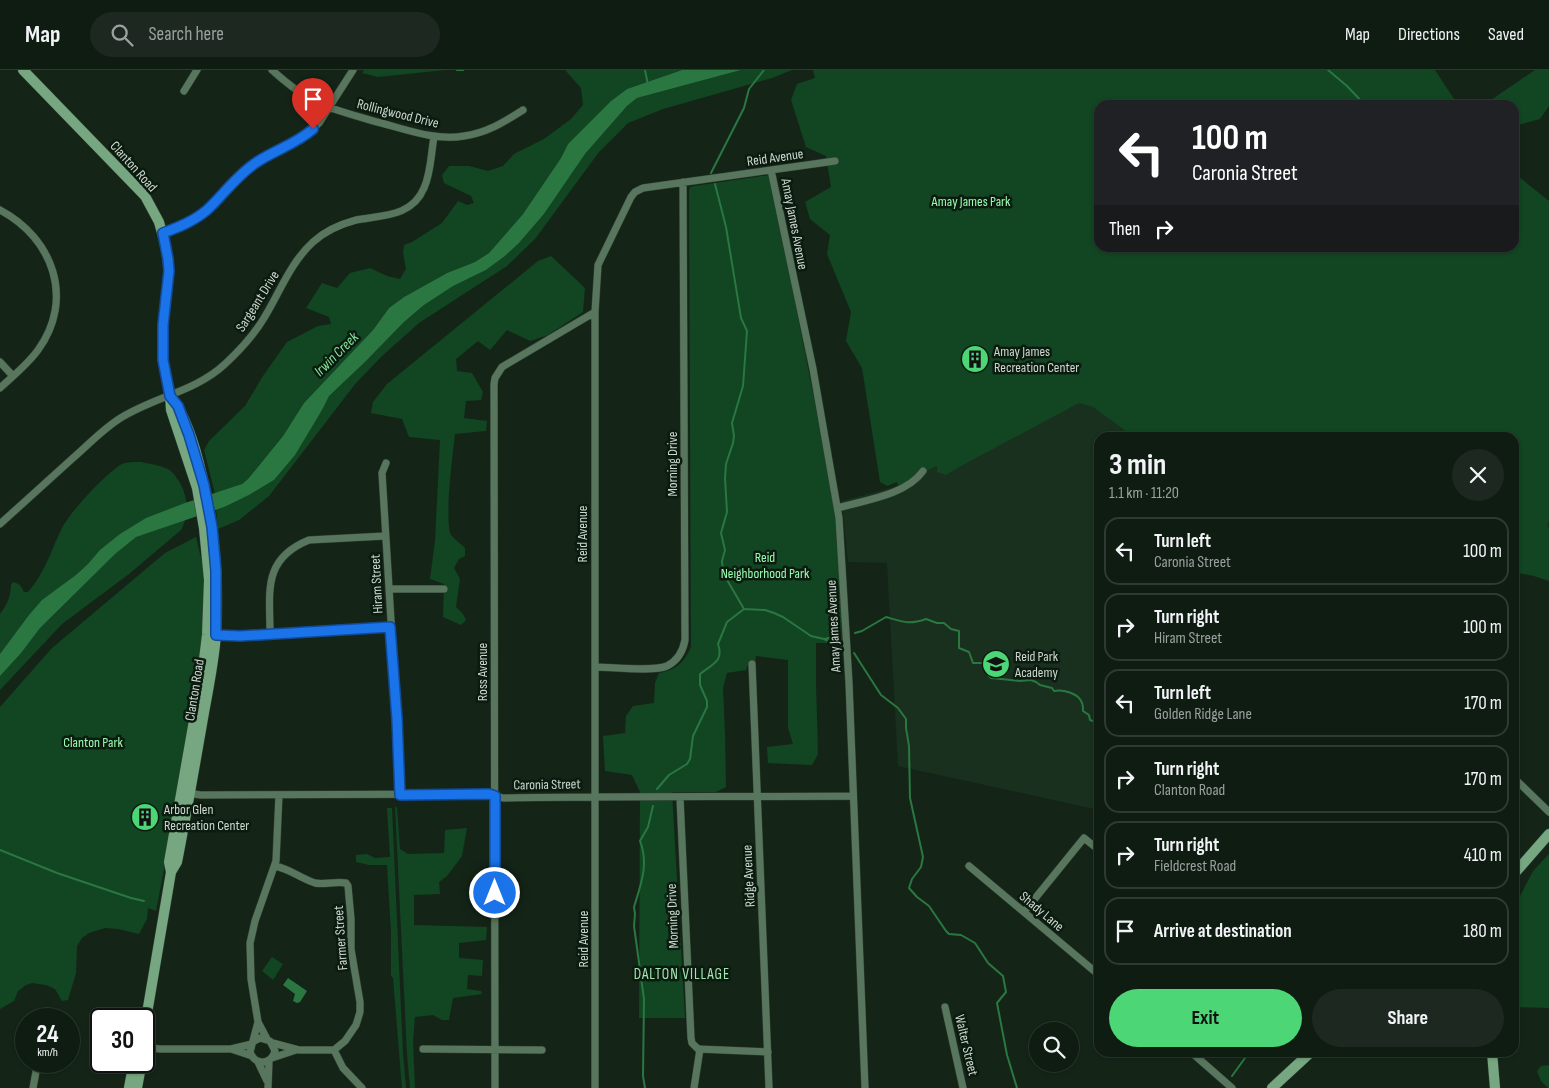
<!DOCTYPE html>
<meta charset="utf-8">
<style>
body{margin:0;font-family:"Sofia Sans Condensed",sans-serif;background:#1d2920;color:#f1f3f6;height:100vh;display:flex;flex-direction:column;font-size:19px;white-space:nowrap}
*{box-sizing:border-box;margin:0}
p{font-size:16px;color:#9ba19f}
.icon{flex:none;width:28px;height:28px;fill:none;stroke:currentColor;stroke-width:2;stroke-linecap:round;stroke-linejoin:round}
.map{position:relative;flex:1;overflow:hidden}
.side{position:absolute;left:1094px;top:362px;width:425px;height:625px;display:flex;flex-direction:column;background:#0f1c12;border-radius:15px;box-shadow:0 1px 4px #0004,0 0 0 1px #2f3a32}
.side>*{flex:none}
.guide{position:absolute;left:1094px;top:30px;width:425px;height:152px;border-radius:15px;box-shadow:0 1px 4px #0004,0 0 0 1px #2f3a32;background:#202124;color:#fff;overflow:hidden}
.buttons{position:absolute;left:1029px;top:952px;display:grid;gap:10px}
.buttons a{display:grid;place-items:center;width:50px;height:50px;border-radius:50%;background:#0f1c12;box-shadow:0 1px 4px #0004,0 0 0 1px #2f3a32;font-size:25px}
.speed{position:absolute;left:15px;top:938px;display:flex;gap:10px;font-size:25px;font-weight:700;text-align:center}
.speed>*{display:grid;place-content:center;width:65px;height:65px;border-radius:50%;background:#0f1c12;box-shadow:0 1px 4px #0004,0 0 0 1px #2f3a32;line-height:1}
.speed small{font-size:12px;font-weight:400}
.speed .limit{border:2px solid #111;border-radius:8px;background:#fff;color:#111}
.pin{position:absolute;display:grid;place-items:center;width:42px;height:42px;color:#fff;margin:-51px -21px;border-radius:50% 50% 50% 0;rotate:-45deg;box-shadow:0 0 5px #0007}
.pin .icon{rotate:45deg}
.me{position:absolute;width:55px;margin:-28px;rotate:0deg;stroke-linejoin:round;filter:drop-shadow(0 0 4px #0008)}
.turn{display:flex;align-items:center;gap:18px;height:105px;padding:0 15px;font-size:22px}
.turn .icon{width:65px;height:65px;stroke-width:2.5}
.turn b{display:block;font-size:35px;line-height:42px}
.then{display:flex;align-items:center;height:48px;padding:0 15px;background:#0003;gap:10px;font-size:19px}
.round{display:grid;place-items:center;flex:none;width:52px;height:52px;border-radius:26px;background:#1d2920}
.head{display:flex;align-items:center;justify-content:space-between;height:85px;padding:0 15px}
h1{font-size:30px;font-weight:700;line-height:38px}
.action{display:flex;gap:10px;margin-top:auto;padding:10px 15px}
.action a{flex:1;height:58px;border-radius:30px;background:#4cd676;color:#111;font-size:20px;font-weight:700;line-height:58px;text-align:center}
.action a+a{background:#1d2920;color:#f1f3f6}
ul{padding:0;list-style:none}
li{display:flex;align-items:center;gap:15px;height:68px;margin:0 10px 8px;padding:0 5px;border:2px solid #2f3a32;border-radius:15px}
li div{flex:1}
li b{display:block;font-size:19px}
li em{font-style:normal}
header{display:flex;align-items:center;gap:30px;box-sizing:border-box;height:70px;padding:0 25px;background:#0f1c12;border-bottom:1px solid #2f3a32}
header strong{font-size:24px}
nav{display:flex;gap:28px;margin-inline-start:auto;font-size:18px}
.search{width:350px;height:45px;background:#1d2920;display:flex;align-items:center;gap:12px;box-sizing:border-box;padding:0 18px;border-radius:28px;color:#9ba19f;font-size:19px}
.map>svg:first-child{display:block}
.built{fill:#19301e}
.green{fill:#124522}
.water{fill:#2a7741}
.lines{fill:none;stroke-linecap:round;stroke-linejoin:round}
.stream{stroke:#2a7741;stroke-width:2}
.street-casing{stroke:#324235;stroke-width:8}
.secondary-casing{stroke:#324235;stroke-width:11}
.street{stroke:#58765e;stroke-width:7}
.secondary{stroke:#77a781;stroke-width:10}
.route-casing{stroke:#114b97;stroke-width:12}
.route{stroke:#1a73e8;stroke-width:9}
.labels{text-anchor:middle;stroke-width:5;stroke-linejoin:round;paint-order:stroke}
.street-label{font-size:14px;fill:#cdd8cf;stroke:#0b1b0f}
.park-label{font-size:14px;fill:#99feb0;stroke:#0b1b0f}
.poi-label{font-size:14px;fill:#cdd8cf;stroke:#0b1b0f;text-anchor:start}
.water-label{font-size:15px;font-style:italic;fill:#84e89b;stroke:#0b1b0f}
.neighbourhood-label{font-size:15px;letter-spacing:1px;fill:#a2e5af;stroke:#0b1b0f}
</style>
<header>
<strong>Map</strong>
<div class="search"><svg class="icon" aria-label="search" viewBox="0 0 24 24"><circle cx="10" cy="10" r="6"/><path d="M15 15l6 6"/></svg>Search here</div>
<nav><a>Map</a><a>Directions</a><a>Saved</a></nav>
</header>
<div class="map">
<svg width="1549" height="1018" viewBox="0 0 1549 1018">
<rect width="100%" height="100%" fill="#142518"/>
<path class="built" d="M1091 319 1152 367 1099 368V740L898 696 887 493 848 492 842 431 898 416Z"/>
<path class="green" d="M364 0H445L378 7 362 3Z
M565 0H682L627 19 611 31 568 74 561 88 523 144 489 183 475 192 447 203 404 227 389 238 373 260 304 333 283 366 248 409 242 414 215 424 204 380 209 371 245 336 263 306 287 272 318 256 331 254 329 247 306 238 322 213 337 218 350 203 370 198 387 206 400 209 406 199 403 183 404 175 412 172 442 153 458 131 467 135 474 133 471 126 444 113 442 105 449 96H469L488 101 503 96 514 84 544 69 571 49 583 35 581 18Z
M741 0H792L772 8 663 39 628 53 599 82 535 169 507 196 419 253 382 286 356 313 269 426 239 450 218 459 216 439 249 425 274 410 322 340 328 326 366 291 404 252 424 235 452 216 486 200 505 186 519 173 544 144 585 84 627 36 637 28Z
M813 0H1435L1458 35H1099V178H1514V103L1549 131V450L1548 455 1549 460V511L1534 506 1514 502V368L1134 367 1093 337 1079 333 961 396 946 405 937 402V396L898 416 897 412 887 416 880 412 862 298 846 271 851 242 827 184 830 165 810 149 805 132 831 117 826 86 806 77 791 30 797 14 815 8Z
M1535 0H1549V36L1540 49 1514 56V35H1485V34Z
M770 105 834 430 840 492 842 573H816V613L818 684 812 695 768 693 767 677 793 674 788 658V590L756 586 755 594H748L746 600 727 603 723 618 725 664 726 717 716 722H672L685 948H639L640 722 632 705 605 701 603 666 625 663 626 646 633 636 654 633 655 613 659 603C676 600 684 593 691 577L689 121 690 117 694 116Z
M551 186 585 218 583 242 548 265 530 271 507 260 490 280 478 271 456 289 457 301 472 303 483 322 481 330 466 331 464 348 487 351 486 361 455 364C453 383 444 450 451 465 454 469 461 474 465 478V486L459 489 454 498 460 509 456 537 463 544 466 550 461 555 443 547 444 514 430 509 435 471 440 370 409 367 402 349 371 343 373 332 387 314 538 191Z
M141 392C150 394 159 395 168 399 172 401 176 407 179 411 188 427 190 444 181 460L129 504 62 554 0 620V544C7 535 11 526 11 514L14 512 20 515 24 522H28C45 503 51 480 62 458 71 441 105 404 122 394 127 392 135 392 141 392Z
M196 467 204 501 203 571 175 743 156 841 148 838 147 849 139 864 118 859 105 858 89 863 82 868 77 876 76 903 68 930 62 931 55 919 46 915 32 913 26 915 18 921 14 931 0 939V637L52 578 165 483Z
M395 736 397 738 400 779 408 784 444 783 445 760 467 758 462 786 447 806 439 812 440 824 414 825V855L487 857 486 870 459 873V888L483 890 482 906 468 905 467 919 481 921 482 924 453 928 449 950H442L433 945 415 947 413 971 415 1018H410L407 984Z
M387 738H392L403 984 406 1018H402L393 908 391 906V861L387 795H369L356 792V785L367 784 375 788 390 787Z
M1549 784V938L1514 937V838L1533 801Z
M272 887 283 894 273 910 262 901Z
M1549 995V1018H1548L1541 1011 1537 1001 1541 996Z"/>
<path class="water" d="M682 0H741L637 28 627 36 585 84 544 144 519 173 505 186 486 200 453 216 424 235 404 252 366 291 329 326 322 340 295 385 274 410 249 425 224 437 136 467 115 484 40 558 21 583 0 606V584L29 545 42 530 76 505 88 494 100 480 120 464 146 448 185 433 242 414 248 409 283 366 304 333 373 260 389 238 404 227 447 203 475 192 489 183 523 144 561 88 568 74 611 31 627 19Z
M288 908 307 921 300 932 297 933 293 931 295 924 283 915Z"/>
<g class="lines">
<path class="stream" d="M457 0H463
M645 0 648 15
M1328 0 1347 16 1365 35
M711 103 744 38 749 19 764 0
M715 114 726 157 741 248 747 261 743 316 732 353 734 366 733 373 726 394 725 408 727 442 721 463 725 480 722 491 723 503 744 539
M855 563 862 561 886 547C903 552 909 555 926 549L937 553H944L951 559 959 561V578L969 582 973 593H983L989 606 991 608 1020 611 1031 610 1036 612 1040 615 1052 618 1054 621C1062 619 1079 623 1082 633 1083 635 1083 638 1083 641L1089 645 1090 650 1099 653
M824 569 839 566
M854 583 881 625 898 638 906 649V658L909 676 910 728 923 787 921 797 912 809 909 818 917 827 929 836 946 861 949 864 961 865 975 873 988 893 1003 906 1006 922 997 933 1007 985 1017 1018
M657 719 669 705 687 694 690 689 693 666 707 637V631L700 615V604C713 594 724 591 718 574L727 552 744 539 765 540 774 543 783 547 811 566 824 569 841 577
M0 780 57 803 131 828 144 831
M1232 1006 1245 988 1247 982
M645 1018 643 1006 644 929 634 856 635 844 634 837C641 814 649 794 640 771L648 757 653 736"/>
<g class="street-casing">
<path id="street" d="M272 0C283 10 295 20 309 28 331 40 357 46 381 53 408 60 436 71 464 66 487 63 504 52 523 40
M184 21 197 0
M771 100 813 299 839 448 849 613 865 1018
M0 140C53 168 75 229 38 280 28 294 13 306 0 318
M163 163 195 148 207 139 243 102 257 92 306 65 319 53 353 0
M0 292 13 306
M386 393 382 403 397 649 400 725
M838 438C865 430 906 425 923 401
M0 454C24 432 49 410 73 388 88 375 102 360 119 349 153 327 195 322 225 294 240 280 254 265 264 248 280 222 290 193 313 172 325 161 341 154 356 150 382 145 412 147 424 118 431 103 431 83 434 67
M390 519H444
M270 563C270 522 262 489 309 470L385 466
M213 565 240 566 391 557
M752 594 769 1018
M595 597C611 597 654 602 667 596 677 591 683 581 685 570L683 112
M1514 708 1549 742
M187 723 201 725 489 724 503 728C620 726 736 727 853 726
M680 728 691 968 692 973 698 979 768 982
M969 796 1099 905
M1024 842 1084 768 1099 780
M945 937 963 1018
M258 952 267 969
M254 971 260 968 270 971 275 981C271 995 255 996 250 982L258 952 251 909 250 873 255 851 276 791 279 725
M19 972 26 976
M273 973 299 980H334L345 971 356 955 360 942V932L351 879V849L348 816 346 813C336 811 325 815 315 813 300 808 290 799 275 796
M144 977 160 979H231L252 974
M231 979 252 986
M423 979 542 980
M334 980 343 998 362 1018
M1191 982 1232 1018
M272 988 296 980
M258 992 267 1011
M33 1018 38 991
M268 1018 269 991
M495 1018 494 314 495 308 502 297 595 242
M595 1018V242L598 195 631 127 635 122 643 118 835 91
M694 1018 700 979"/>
</g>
<g class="secondary-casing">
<path id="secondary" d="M23 0 145 126 159 152 166 177 169 201 163 255V290L170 325 171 340 197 418 204 458 209 510 207 565 202 605 169 792 171 802
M1514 804 1549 764
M144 961 171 802 177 792C186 746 194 700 202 654 207 624 214 594 216 564 219 511 215 458 202 406 196 379 187 347 170 325
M1492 982 1495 1018
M129 1018 134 991
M137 1018 142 991
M1272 1018 1311 982"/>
</g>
<use href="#street" class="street"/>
<use href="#secondary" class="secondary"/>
</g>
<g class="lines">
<g class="route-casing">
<path id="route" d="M313 59C296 74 275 80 257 92 237 105 224 124 207 140 194 151 179 157 163 163L168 189 169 201 163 255V290L170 326 178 336 189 365 204 415 212 457 216 501V565L240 566 390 557 397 649 400 725 489 724 495 726V823"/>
</g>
<use href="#route" class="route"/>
</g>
<defs>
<g id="building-disc" transform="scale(1.4375)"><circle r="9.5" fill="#4cd676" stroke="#0b1b0f"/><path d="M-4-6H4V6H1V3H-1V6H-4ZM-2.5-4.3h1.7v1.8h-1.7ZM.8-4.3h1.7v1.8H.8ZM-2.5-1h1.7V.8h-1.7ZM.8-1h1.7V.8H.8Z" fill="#111"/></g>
<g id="school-disc" transform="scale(1.4375)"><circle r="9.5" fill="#4cd676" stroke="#0b1b0f"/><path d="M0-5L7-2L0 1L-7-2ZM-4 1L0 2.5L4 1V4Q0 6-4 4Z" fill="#111"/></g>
</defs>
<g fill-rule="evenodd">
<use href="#building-disc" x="975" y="289"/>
<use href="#school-disc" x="996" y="594"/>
<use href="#building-disc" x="145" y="747"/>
</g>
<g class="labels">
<g class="street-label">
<text transform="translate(398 43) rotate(14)" y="5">Rollingwood Drive</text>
<text transform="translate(775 87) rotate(-8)" y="5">Reid Avenue</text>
<text transform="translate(134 96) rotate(48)" y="5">Clanton Road</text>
<text transform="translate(795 154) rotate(79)" y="5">Amay James Avenue</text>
<text transform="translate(257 231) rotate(-58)" y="5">Sargeant Drive</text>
<text transform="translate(672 394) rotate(-90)" y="5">Morning Drive</text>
<text transform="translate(582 464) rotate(-90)" y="5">Reid Avenue</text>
<text transform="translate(376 514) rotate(-93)" y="5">Hiram Street</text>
<text transform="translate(833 556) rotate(-93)" y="5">Amay James Avenue</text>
<text transform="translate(482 602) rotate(-90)" y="5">Ross Avenue</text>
<text transform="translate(194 620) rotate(-81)" y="5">Clanton Road</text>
<text transform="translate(547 714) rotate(-1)" y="5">Caronia Street</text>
<text transform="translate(748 806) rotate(-93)" y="5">Ridge Avenue</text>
<text transform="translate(1042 841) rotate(40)" y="5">Shady Lane</text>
<text transform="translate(672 846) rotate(-92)" y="5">Morning Drive</text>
<text transform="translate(340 868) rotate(-94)" y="5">Farmer Street</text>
<text transform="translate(583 869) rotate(-90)" y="5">Reid Avenue</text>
<text transform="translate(967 975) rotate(77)" y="5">Walter Street</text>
</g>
<g class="park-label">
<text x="971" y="136">Amay James Park</text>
<text x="765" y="492">Reid<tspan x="765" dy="16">Neighborhood Park</tspan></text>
<text x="93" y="677">Clanton Park</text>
</g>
<g class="poi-label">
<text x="994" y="286">Amay James<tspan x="994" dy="16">Recreation Center</tspan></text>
<text x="1015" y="591">Reid Park<tspan x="1015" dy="16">Academy</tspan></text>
<text x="164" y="744">Arbor Glen<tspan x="164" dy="16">Recreation Center</tspan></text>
</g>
<g class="water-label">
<text transform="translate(336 284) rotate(-45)" y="5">Irwin Creek</text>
</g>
<g class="neighbourhood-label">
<text x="682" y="909">DALTON VILLAGE</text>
</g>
</g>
</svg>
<div class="buttons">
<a><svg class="icon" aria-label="search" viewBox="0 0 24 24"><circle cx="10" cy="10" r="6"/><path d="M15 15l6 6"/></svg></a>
</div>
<div class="speed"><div>24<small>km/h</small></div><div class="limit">30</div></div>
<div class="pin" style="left:313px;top:59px;background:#d93025"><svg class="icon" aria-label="arrive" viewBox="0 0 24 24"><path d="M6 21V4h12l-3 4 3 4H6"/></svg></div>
<svg class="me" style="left:495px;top:823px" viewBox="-20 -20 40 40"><circle r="17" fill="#1a73e8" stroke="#fff" stroke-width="3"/><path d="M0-11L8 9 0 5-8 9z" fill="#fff"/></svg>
<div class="guide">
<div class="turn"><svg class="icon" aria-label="left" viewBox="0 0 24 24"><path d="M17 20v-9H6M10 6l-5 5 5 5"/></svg><div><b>100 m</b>Caronia Street</div></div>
<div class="then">Then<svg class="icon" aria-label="right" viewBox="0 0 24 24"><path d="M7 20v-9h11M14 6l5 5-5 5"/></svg></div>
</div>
<section class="side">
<div class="head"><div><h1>3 min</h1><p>1.1 km · 11:20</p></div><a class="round"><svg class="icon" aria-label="close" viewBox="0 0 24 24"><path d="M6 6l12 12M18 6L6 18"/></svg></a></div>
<ul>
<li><svg class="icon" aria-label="left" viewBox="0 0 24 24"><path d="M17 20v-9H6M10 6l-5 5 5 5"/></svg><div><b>Turn left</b><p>Caronia Street</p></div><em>100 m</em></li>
<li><svg class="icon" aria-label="right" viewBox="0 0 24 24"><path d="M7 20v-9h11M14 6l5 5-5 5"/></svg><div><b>Turn right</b><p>Hiram Street</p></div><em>100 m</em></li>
<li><svg class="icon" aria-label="left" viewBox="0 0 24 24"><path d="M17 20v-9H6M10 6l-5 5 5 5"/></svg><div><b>Turn left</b><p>Golden Ridge Lane</p></div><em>170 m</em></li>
<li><svg class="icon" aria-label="right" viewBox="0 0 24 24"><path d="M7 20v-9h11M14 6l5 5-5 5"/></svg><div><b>Turn right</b><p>Clanton Road</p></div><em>170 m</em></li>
<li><svg class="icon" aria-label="right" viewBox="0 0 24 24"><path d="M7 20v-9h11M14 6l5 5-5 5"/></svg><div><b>Turn right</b><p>Fieldcrest Road</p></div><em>410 m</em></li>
<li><svg class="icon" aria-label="arrive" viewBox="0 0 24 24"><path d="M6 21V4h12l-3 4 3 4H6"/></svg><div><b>Arrive at destination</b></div><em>180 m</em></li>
</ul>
<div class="action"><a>Exit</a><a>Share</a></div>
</section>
</div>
